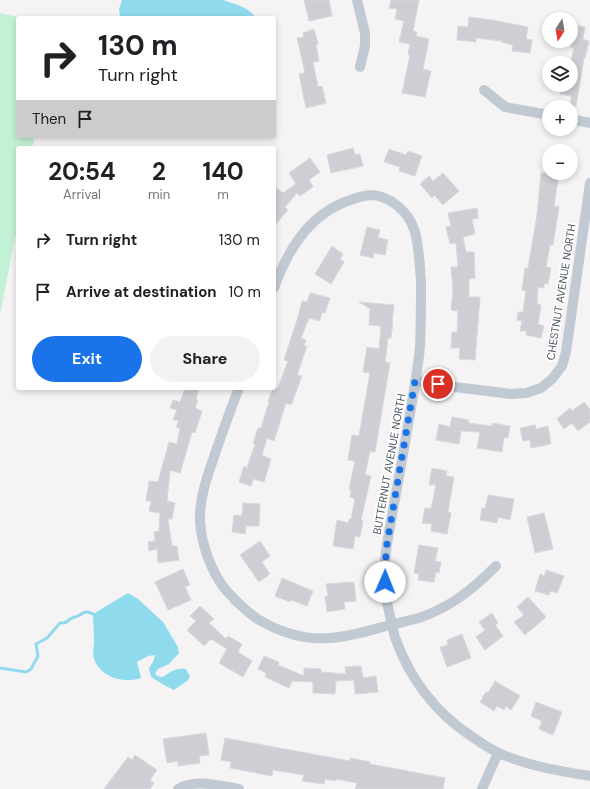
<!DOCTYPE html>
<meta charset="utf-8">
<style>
body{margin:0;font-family:"DM Sans",sans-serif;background:#f2f2f2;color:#202124;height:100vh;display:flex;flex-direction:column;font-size:15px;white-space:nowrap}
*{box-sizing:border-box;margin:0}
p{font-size:13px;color:#757577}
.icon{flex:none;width:22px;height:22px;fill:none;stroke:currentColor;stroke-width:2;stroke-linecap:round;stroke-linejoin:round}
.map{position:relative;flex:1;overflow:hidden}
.sheet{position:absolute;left:16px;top:146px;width:260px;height:244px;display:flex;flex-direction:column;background:#fff;border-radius:4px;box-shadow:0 2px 6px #0003}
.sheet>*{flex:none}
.hud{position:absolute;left:16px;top:16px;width:260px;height:122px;border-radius:4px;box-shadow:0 2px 6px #0003;background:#fff;color:#202124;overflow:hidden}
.needle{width:26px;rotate:191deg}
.buttons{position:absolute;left:542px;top:12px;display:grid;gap:8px}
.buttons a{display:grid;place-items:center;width:36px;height:36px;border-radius:50%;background:#fff;box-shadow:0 2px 6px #0003;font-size:20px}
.pin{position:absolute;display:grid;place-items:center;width:34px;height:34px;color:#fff;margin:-17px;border:2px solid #fff;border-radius:50%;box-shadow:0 1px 4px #0007}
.me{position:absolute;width:44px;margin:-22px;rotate:1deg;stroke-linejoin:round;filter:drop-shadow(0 0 3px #0008)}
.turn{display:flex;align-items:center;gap:14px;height:84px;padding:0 16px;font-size:18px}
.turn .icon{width:52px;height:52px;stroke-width:2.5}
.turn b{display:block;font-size:28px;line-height:34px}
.then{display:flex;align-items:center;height:38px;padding:0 16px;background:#0003;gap:8px;font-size:15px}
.eta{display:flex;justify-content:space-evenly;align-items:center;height:68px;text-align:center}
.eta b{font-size:24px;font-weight:700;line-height:28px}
.cta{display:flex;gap:8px;margin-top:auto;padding:8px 16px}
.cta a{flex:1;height:46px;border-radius:24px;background:#1a73e8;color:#fff;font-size:16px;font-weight:700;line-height:46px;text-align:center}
.cta a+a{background:#f2f2f2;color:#202124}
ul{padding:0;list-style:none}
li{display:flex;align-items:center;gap:12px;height:52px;padding:0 16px}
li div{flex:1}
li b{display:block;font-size:15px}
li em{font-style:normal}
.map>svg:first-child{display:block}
.green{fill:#c3f1d5}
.water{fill:#90daee}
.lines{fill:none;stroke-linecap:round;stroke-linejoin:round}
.stream{stroke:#90daee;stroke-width:3}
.building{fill:#cdcfd5;stroke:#d7d9de}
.street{stroke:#c1cad2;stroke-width:10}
.route{stroke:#1a73e8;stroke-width:7;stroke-dasharray:0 12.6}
.labels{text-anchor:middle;stroke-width:3.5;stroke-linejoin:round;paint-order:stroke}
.street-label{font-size:11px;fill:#4a5661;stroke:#fff}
</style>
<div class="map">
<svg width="590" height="789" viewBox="0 0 590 789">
<rect width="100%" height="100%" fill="#f5f3f3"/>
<path class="green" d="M0 13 22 18H18V136H35L32 148H18V223L0 315Z"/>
<path class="water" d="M122 0H223C237 5 247 6 256 18H120L119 9Z
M128 593 138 599 163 622 178 647 179 653 169 664 158 669 155 674C162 679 164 677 170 672 175 669 180 668 186 669L190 677 187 681 174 690 164 685 151 677 149 668 153 662 155 655 148 656 137 662 141 678C124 684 99 677 94 658 92 654 94 647 94 642 94 633 93 623 93 614Z"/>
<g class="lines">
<path class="stream" d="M0 668 26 672 31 669 38 656 36 644 47 638 60 623C69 623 66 621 72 618 74 617 76 617 78 616 84 613 85 610 93 614"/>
</g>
<path class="building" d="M304 0H329L332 16 309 21Z
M391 0H419L413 31 417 32 416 36 429 39 423 69 431 71 425 97 402 93 410 55 408 54 410 44 399 42 404 21 395 19 397 9 389 8Z
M469 17 492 20 528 27 526 39 532 40 530 53 512 51 513 45 501 42 502 41 476 38V42L457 40 458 26 468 27Z
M571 24 585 27 583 39 589 41 585 58H584L576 106 571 105V96L560 94 562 85H571V61L574 48H571Z
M314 29 318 44 316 45 319 61 313 62 318 87 322 86 326 103 306 108 299 74 305 73 297 38 304 37 303 33Z
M353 148 355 155 360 154 363 166 331 173 327 155Z
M389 149 406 155 408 151 422 156 415 176 399 171 400 167 384 162Z
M310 158 320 172 309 180 313 187 300 196 297 193 285 207 288 210 274 226V186L283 193 296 184 289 173Z
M443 173 459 191 443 205 434 195 432 198 420 184 429 176 433 181Z
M541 173H559L554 206 559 207 553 245H550L546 267 551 268 548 284 544 283V288L538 287 537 304 541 305 538 324 544 326 541 338 526 335 527 331H520L522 321 517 320 518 312H523L526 291 522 290 525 268H528L537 215Z
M477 208 478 218 472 219 475 234 463 237 466 252H474L475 278 469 279V297H480L475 360 459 359 460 348H451L452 332H457L458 311 451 310 453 291 451 267H458L456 243 450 244 446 227 451 226 448 213Z
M367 227 380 230 378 237 388 240 385 255 374 253 373 258 360 255Z
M332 246 343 254 340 259 344 262 331 284 315 274Z
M310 293 330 298 325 313 322 312 320 321 309 318 301 338 306 340 304 346H307L297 375 302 376 291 405 286 403 274 441 267 438 262 455 271 459 264 482 253 479 251 486 239 482 244 466 247 468 255 444 253 443 258 428H261L269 402 268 401 273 388H274V387L278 388 288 361 284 360 298 317 302 301 307 302Z
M359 302 394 305 392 321H393L391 338H388L385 362 390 363 375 452 370 451 365 475 371 476 361 520 363 521 360 537 355 536 353 549 333 546 337 520 348 523 349 519H351L355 499 350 497 351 490 349 489 355 461 348 460 352 435 359 436 370 373 363 372 367 347 379 349 381 326 369 325 370 310H372Z
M185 388H199L196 399 198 400 195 408 202 411 195 433 192 432 180 473 170 470 167 501 175 503 172 519H168L172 546H177L179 560 158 563 157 549 149 551 148 542 155 541 154 532 159 531 160 513 149 511 151 501H146L149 481 158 482 169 442 177 444 180 428 176 427 179 421 173 420 177 410 170 408 173 400 180 402Z
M584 402 590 409V422L578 431 572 423 564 429 557 419 570 408 572 411Z
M452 417 469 420 468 423 492 426V423L510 426 508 438 504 437 502 452 477 448 480 432 461 431 459 444 436 440 439 424 450 427Z
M535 425 536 429 548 426 551 444 531 448 530 440 523 441 520 428Z
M432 468 447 471 446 476 454 477 448 512 451 513 447 534 431 531 432 524 422 523 425 508 431 509 436 485H429Z
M488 495 514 499 510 520 498 517 497 523 480 520 482 508 485 509Z
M243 503 260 504 259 526H246L245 534 232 532 234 515 242 516Z
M544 513 553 549 535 553 527 517Z
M260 541 270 556 262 562 270 574 259 582 240 555Z
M419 545 438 548 435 561 441 562 439 573 436 572 434 582 418 580 419 574 414 573Z
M183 569 190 585 185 587 191 600 168 610 155 582Z
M546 570 564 576 557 593 550 591 549 595 535 591 540 574 544 576Z
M282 578 313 591 307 606 291 600 290 602 275 596Z
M354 582 356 601 344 602 345 609 327 612 325 596 328 597 326 584Z
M528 597 546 617 525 635 514 622 524 615 517 607Z
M200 606 214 619 209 623 226 639 228 636 242 644 238 652 252 661 243 677 219 663 227 649 211 639 204 646 187 630 196 621 190 616Z
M492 613 498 623 495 625 503 636 485 650 476 637 485 630 479 622Z
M462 634 471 658 447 667 440 647 448 645 447 640Z
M264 656 279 662 278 665 304 676V668L321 669V672L346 674 345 667 361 666 363 678 376 676 378 692 355 694 354 680 336 681 335 694 313 693V682L292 681 289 688 265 677 266 673 258 669Z
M495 681 520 696 511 710 506 706 504 710 497 706 494 711 480 702 486 692 488 693Z
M536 702 562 712 553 735 539 729 542 721 531 716Z
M206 733 209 755 199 756 200 763 178 766V761L167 763 163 739Z
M225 738 350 761V758L370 762V764L445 778 443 789H355L357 783 336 779V781L325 779 324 784 302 781 304 775 273 770 272 776 230 768 231 762 221 760Z
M135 755 157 770 150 780 154 783 150 789H104L128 757 132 760Z"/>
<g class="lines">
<path class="street" d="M357 0 365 33V46L360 67
M484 90 505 107 549 115
M571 119 590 123
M274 288C287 252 307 217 345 202 353 199 363 195 371 195 391 196 408 212 414 229 419 243 420 267 421 283 421 304 421 326 420 347 417 377 411 407 406 437 400 473 393 508 387 544 386 551 385 558 385 565 384 583 386 600 390 616 392 624 393 632 396 640 410 679 436 713 471 736 480 742 489 749 499 753 528 766 559 771 590 776
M415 381 447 386 511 394 526 393 541 388 552 379 562 366 566 352 590 183
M239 388C231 408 224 428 217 448 209 472 199 496 200 521 201 543 211 571 225 589 228 593 232 596 235 600 243 607 251 616 261 621 282 633 306 640 330 638 349 637 368 631 386 626 397 623 408 621 419 618 451 607 473 589 496 566
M178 789C194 778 221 786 239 789
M482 789 498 753"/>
</g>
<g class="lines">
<path class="route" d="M385 582V565L387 544 415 381 438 384"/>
</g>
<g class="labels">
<g class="street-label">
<text transform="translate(561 292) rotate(-81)" y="4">CHESTNUT AVENUE NORTH</text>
<text transform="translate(389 464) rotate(-80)" y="4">BUTTERNUT AVENUE NORTH</text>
</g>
</g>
</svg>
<div class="buttons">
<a><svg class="needle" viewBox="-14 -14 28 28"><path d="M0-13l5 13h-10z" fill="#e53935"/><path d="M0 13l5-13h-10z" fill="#757577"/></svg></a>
<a><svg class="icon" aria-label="layers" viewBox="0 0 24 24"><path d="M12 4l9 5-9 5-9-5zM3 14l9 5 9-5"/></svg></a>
<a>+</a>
<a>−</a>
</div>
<div class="pin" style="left:438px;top:384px;background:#d93025"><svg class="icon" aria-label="arrive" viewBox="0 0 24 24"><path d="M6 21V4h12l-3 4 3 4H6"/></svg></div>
<svg class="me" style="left:385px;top:582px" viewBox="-20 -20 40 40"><circle r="19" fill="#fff"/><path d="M0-13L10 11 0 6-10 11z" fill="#1a73e8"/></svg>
<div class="hud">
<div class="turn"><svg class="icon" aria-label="right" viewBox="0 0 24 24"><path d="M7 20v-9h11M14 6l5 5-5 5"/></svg><div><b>130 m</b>Turn right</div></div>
<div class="then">Then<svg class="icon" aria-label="arrive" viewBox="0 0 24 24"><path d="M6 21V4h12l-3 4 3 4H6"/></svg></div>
</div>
<section class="sheet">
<div class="eta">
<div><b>20:54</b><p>Arrival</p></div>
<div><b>2</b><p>min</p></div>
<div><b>140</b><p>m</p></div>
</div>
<ul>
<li><svg class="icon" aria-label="right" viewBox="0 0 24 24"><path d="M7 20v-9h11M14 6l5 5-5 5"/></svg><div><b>Turn right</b></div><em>130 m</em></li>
<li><svg class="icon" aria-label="arrive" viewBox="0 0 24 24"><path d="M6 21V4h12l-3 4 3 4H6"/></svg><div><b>Arrive at destination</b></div><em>10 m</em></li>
</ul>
<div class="cta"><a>Exit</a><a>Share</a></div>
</section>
</div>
